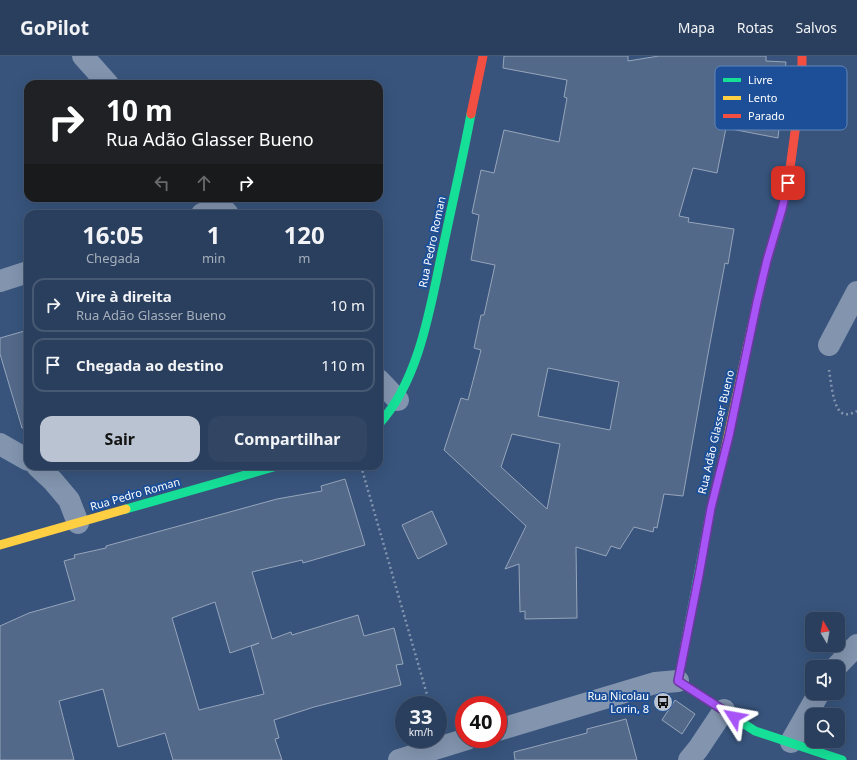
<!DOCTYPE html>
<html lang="pt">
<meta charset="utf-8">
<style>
body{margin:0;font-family:"Noto Sans",sans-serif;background:#324663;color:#f1f3f6;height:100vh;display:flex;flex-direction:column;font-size:15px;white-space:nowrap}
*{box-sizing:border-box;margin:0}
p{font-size:13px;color:#a5afbc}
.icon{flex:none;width:22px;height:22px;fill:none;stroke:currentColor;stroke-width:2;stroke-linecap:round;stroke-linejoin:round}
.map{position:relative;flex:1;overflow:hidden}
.panel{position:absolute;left:24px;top:154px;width:359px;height:260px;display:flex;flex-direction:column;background:#2a3f5d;border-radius:12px;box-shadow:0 4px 16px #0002,0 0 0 1px #465872}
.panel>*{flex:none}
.guide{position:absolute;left:24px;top:24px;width:359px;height:122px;border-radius:12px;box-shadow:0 4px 16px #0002,0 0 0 1px #465872;background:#202124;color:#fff;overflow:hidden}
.needle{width:26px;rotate:350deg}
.tools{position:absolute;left:805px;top:556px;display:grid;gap:8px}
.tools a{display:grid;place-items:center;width:40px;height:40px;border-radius:8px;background:#2a3f5d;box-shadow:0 4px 16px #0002,0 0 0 1px #465872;font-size:20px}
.speed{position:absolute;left:395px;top:640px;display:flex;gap:8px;font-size:20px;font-weight:700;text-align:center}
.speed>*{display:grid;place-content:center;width:52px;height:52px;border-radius:50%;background:#2a3f5d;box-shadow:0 4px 16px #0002,0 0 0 1px #465872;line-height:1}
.speed small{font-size:10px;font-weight:400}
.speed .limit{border:6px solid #d22;background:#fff;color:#111}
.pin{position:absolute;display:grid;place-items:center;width:34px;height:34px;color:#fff;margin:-17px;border-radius:8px;box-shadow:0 2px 6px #0006}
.me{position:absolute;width:44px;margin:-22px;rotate:304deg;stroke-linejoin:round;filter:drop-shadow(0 0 3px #0008)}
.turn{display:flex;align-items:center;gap:14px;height:84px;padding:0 16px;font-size:18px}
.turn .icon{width:52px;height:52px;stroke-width:2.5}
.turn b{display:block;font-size:28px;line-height:34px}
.lanes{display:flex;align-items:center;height:38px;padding:0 16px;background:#0003;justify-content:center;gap:20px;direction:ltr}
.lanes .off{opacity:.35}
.eta{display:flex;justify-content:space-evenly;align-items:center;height:68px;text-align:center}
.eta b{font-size:24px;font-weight:700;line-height:28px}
.button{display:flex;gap:8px;margin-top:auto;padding:8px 16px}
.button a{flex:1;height:46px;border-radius:12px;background:#b9c3d1;color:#111;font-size:16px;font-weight:700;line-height:46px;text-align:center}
.button a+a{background:#324663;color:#f1f3f6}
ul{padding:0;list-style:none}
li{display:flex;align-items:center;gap:12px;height:54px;margin:0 8px 6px;padding:0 8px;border:2px solid #465872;border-radius:12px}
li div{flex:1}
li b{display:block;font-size:15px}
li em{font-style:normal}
header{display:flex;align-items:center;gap:24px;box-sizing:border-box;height:56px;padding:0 20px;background:#2a3f5d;border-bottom:1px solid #465872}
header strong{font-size:19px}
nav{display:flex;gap:22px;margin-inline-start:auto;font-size:14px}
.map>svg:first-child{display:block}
.building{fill:#536989;stroke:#96a5bb;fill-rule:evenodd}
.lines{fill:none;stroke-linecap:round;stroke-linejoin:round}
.path{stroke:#8294ae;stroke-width:2.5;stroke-dasharray:2 3;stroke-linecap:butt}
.street{stroke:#8294ae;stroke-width:22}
.fast{stroke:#16e098;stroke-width:9}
.slow{stroke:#ffcf43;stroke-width:9}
.jam{stroke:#f24e42;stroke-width:9}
.route-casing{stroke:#6d37a1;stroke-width:10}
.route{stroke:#a855f7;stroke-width:7}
.labels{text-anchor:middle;stroke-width:4;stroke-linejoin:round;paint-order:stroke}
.street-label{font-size:11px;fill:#fff;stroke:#1c4f98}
.poi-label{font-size:11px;fill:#fff;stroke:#1c4f98;text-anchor:end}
.key{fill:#1c4f98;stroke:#6084b7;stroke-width:1}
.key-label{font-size:11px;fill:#fff}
</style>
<header>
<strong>GoPilot</strong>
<nav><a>Mapa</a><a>Rotas</a><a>Salvos</a></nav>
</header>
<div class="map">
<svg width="857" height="704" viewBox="0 0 857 704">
<rect width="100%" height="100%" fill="#38547c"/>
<path class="building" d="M504 0H628V5L659 0H766V5L786 6 778 82 726 72 717 117 693 112 679 160 689 162 688 166 734 173 728 208 725 207 708 298 683 440 664 438 657 472 654 471 653 476 634 471 620 493 611 490 606 500 576 491 577 562 525 563V555L520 556 519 508 505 513 526 470 444 394 461 342 468 344 481 294 474 292 481 259H484L495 209 471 204 479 159 472 157 481 114 494 117 504 74 559 86 567 42 564 41 567 24 503 12ZM548 312 619 326 610 374 538 360ZM512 378 560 388 547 453 501 411Z
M28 274V371L22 372 0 298V282Z
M345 423 365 489 303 507 302 504 252 516 272 583 291 576 292 579 358 559 364 580 394 572 403 608 396 609 401 629 314 651 274 664 279 682 275 683 282 704H173L165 677 118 691 103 633 59 645 74 704H0V570L29 557 75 544 64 505 75 502 74 499 106 492V490L277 443 322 435 321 430ZM215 546 230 597 259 587 251 590 264 638 199 654 172 562Z
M432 455 447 488 418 503 402 469Z
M675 644 695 658 682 678 662 664Z
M626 663 637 704H515L514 696 587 677V673Z"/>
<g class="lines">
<path class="path" d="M829 314C831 324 833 357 845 358 849 359 853 357 857 355
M361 410 430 649"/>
<path class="street" d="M83 0 108 28
M213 142 228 158
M202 158 222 151
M0 225 28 216
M829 289 857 236
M379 324 398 344
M0 388 28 404
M37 410 53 425 69 444 78 467
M836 611 857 589
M498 674 655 627 678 625
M791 686 819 637
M399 704 467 683
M689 704 698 693 724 654"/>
<path class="fast" d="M379 368C421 322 431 246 444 187 453 144 463 101 471 58
M723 404 711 452 678 625 755 675 842 704
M126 453 277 410"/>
<path class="slow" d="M723 404 757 246 767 204 781 157
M0 489 126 453"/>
<path class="jam" d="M471 58 483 0
M781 157 788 127 802 24V0"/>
</g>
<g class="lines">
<g class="route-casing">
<path id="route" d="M734 661 678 625 699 519 711 452 729 380 757 246 767 204 782 153 788 127"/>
</g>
<use href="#route" class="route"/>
</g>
<defs>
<g id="bus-disc" transform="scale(1)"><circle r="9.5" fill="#b9c3d1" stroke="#1c4f98"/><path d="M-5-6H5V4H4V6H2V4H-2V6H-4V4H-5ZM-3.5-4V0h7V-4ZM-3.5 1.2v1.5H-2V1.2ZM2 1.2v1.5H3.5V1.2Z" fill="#111"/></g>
</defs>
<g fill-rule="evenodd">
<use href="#bus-disc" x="663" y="646"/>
</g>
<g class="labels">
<g class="street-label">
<text transform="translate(432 186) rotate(-78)" y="4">Rua Pedro Roman</text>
<text transform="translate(716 376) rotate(-77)" y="4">Rua Adão Glasser Bueno</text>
<text transform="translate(135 438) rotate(-16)" y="4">Rua Pedro Roman</text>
</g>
<g class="poi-label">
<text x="649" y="644">Rua Nicolau<tspan x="649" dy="13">Lorin, 8</tspan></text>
</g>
</g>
<rect x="715" y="10" width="132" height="64" rx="6" class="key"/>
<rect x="723" y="22" width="18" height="4" fill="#16e098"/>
<rect x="723" y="40" width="18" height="4" fill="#ffcf43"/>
<rect x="723" y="58" width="18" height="4" fill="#f24e42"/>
<g class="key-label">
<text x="748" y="28">Livre</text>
<text x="748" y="46">Lento</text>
<text x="748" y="64">Parado</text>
</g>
</svg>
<div class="tools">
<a><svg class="needle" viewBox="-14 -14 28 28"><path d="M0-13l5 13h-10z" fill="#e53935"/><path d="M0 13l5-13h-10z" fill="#a5afbc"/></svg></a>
<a><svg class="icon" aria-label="sound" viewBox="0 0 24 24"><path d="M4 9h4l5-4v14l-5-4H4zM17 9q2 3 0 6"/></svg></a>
<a><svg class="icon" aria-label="search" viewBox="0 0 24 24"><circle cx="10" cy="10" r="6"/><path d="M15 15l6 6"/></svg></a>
</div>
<div class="speed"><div>33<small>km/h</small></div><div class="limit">40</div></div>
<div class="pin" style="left:788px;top:127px;background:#d93025"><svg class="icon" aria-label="arrive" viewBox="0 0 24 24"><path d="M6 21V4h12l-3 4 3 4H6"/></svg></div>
<svg class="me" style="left:734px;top:661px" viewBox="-20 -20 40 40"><path d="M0-17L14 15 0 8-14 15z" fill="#a855f7" stroke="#fff" stroke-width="4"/></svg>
<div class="guide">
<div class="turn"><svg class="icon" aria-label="right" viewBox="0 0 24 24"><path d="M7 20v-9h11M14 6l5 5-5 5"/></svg><div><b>10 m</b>Rua Adão Glasser Bueno</div></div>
<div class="lanes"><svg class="icon off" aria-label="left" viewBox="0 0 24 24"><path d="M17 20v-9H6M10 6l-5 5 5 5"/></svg><svg class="icon off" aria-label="ahead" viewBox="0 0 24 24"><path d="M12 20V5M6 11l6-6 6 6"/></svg><svg class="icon" aria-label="right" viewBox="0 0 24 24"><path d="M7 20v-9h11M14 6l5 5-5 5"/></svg></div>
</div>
<section class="panel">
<div class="eta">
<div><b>16:05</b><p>Chegada</p></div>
<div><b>1</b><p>min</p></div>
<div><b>120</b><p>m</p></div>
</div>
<ul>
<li><svg class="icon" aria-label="right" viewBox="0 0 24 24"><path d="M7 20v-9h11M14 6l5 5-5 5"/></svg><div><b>Vire à direita</b><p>Rua Adão Glasser Bueno</p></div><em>10 m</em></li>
<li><svg class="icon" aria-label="arrive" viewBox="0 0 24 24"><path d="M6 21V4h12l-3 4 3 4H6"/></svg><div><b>Chegada ao destino</b></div><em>110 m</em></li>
</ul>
<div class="button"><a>Sair</a><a>Compartilhar</a></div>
</section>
</div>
